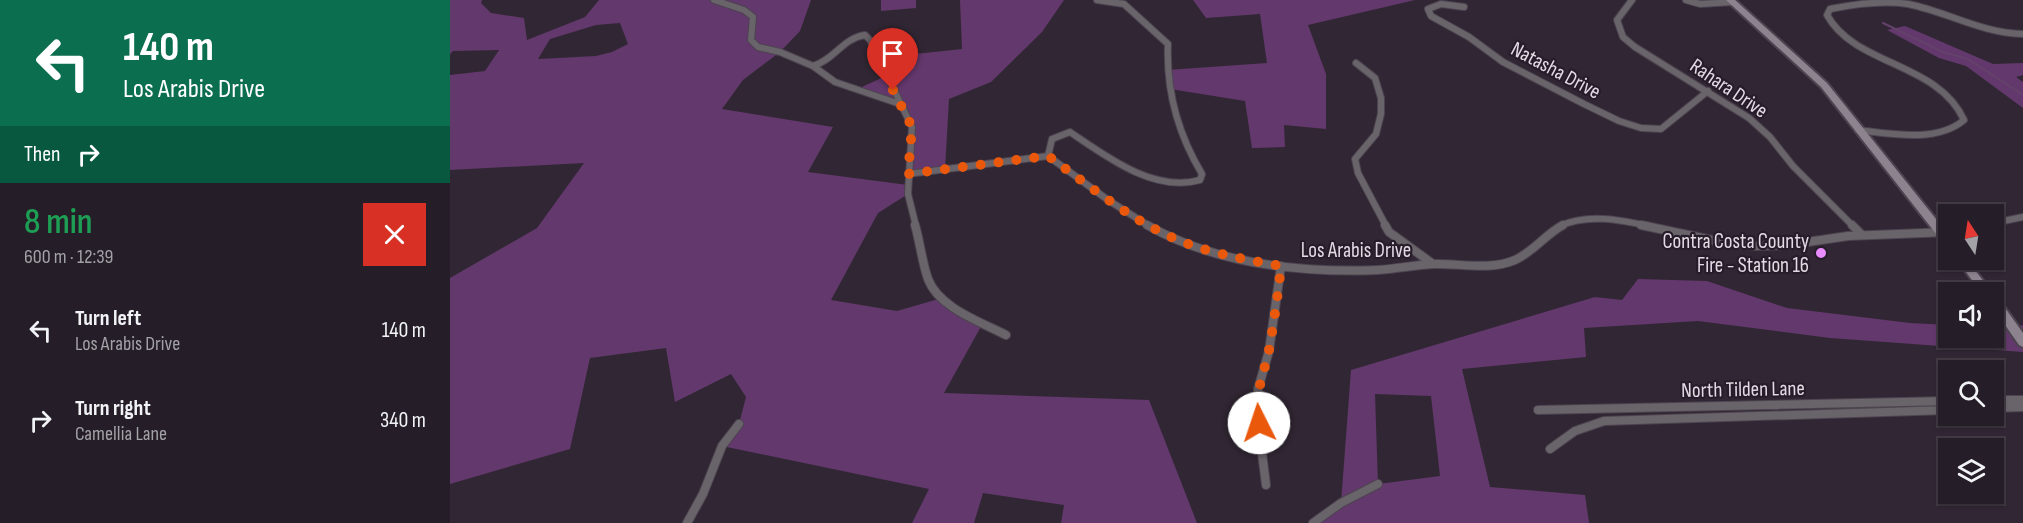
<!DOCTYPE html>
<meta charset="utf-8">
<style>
body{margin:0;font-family:"Sofia Sans Condensed",sans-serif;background:#2d262f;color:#f1f3f6;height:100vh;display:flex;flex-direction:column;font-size:22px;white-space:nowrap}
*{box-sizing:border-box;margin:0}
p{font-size:20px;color:#a3a2a7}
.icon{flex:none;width:33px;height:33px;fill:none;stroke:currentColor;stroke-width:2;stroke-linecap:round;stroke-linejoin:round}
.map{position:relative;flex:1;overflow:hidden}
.panel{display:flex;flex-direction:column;background:#251d27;width:450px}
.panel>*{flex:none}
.banner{background:#0b6e4f;color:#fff;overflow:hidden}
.needle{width:39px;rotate:348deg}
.tools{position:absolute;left:1488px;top:204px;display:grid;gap:12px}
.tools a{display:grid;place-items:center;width:66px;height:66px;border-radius:0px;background:#251d27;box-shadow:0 2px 4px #0004,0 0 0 2px #423b44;font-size:30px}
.pin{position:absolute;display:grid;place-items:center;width:51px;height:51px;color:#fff;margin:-62px -26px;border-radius:50% 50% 50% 0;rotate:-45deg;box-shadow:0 0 6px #0007}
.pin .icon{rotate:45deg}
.me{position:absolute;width:66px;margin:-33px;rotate:356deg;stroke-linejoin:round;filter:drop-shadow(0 0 4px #0008)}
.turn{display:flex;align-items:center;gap:21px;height:126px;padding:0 24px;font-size:27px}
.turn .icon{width:78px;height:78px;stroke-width:2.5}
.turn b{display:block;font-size:42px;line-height:51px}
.then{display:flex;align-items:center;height:57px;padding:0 24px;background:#0003;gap:12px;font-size:22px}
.round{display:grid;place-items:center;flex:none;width:63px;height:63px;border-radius:0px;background:#2d262f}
.headline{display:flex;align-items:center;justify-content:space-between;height:102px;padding:0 24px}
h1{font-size:36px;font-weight:600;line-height:45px;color:#1e9e55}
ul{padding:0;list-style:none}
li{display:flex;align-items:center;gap:18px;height:90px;padding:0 24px}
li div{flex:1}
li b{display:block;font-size:22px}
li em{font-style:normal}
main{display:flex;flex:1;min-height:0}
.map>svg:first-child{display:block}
.green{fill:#63386c;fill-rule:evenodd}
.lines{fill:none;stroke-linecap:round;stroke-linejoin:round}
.stream{stroke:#64426b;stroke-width:2}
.street-far1-casing{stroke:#4d4450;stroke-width:8}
.street-casing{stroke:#4d4450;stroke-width:10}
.secondary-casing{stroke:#4d4450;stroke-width:4}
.street-far1{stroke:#69646a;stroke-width:6}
.street{stroke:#69646a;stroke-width:8}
.secondary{fill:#8c838e;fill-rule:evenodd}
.route{stroke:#ea580c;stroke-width:10;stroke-dasharray:0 18}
.poi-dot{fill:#e98dfe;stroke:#271d2a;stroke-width:2}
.labels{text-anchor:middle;stroke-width:4.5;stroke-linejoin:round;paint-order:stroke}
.street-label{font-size:21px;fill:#e2dbe4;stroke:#271d2a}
.poi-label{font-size:21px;fill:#e2dbe4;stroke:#271d2a;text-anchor:end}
</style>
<main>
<section class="panel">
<div class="banner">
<div class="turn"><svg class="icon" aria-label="left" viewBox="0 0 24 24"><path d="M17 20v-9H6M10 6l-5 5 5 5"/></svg><div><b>140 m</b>Los Arabis Drive</div></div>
<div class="then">Then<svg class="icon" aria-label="right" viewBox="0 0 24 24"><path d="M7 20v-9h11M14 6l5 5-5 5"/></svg></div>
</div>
<div class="headline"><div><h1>8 min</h1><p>600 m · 12:39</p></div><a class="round" style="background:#d93025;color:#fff"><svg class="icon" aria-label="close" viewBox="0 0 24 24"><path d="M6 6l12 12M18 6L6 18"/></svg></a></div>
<ul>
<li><svg class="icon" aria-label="left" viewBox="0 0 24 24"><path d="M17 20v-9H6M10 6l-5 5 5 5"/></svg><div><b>Turn left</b><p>Los Arabis Drive</p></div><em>140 m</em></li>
<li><svg class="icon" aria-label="right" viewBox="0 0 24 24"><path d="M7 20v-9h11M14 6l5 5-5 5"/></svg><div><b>Turn right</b><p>Camellia Lane</p></div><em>340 m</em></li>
</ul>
</section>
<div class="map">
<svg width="1573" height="523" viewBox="0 0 1573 523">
<rect width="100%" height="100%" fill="#312734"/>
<path class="green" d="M0 0H32L31 3 41 13 74 18 77 40 135 17 149 0H361L350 31 330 52 293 80 272 109 383 127 358 172 458 185V194L428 213 381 300 447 311 492 298 533 323 494 393 699 400 747 523H611L614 505 533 493 524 523H462L479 489 272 446 289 424 296 397 281 374 225 402 216 348 140 358 120 449 0 484V278L87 228 134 163 0 170V75L35 71 49 50 3 51 0 54ZM170 23 178 44 162 52 146 56 88 59 100 39 146 25Z
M431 0H466V8L431 11Z
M510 0H614L592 32 541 82 499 99 495 169 458 174 462 127 450 104 403 91 436 76 428 58 512 49Z
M743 0H965L858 25 876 74V129L834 125 835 147 802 148 795 101 720 89 717 70 817 63 810 14 756 18Z
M1455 26 1543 64 1573 63V75L1566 77 1573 82V108L1516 66 1489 58 1437 30Z
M1188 279 1257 281 1337 308 1460 323 1498 325V338H1544V327L1563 328 1573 325V352L1380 338 1248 321 1134 328 1136 357 1012 369 1040 487 1135 495 1139 523H863L891 503 901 370 1145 297 1172 300ZM925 394 981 396 990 476 928 484Z"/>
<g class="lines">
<path class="stream" d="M1433 23 1493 52 1518 59 1573 95"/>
<g class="street-far1-casing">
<path id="street-far1" d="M264 0 294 10 303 17 301 40 308 47 330 52 363 66C384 60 393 38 415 35L420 40 462 127 458 194 466 226
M1182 0 1167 20 1173 37 1185 47 1299 118 1320 137 1343 166 1403 226
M1236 0 1250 4 1283 2
M1014 7 991 4 978 9 981 16 1019 37 1053 62 1134 104 1169 121 1191 128 1211 129 1258 91
M906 63 925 78 931 98V114L926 134 905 159 908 173 936 226
M363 66 385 82 450 104
M1408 130C1441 134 1487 143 1514 120 1488 62 1405 66 1377 15L1380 9C1405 4 1432 0 1458 4 1498 12 1531 33 1573 34
M598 156 602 139 620 132C657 157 704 193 750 180L752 174C728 134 716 91 718 44L674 4 647 0
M458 174 598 156 658 200 699 226
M1544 223 1573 217
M1110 226C1137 213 1171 220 1199 226"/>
</g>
<g class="street-casing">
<path id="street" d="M465 225C470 242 472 262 478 279 489 308 531 322 556 335
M697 225C766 264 850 273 928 270 946 269 964 265 983 264 1009 263 1039 271 1065 260 1083 252 1096 234 1113 225
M935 225 939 232 983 264
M1191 225 1271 242 1306 246 1337 245 1398 236 1498 232
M1402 225 1412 235
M1544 400H1573
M1544 408 1573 407
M1088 410 1498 401
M1100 449 1125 431 1154 421 1498 410
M816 485 806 405 808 389 819 351 831 266
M237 523 253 494 272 446 289 424
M863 523 891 503 928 484"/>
</g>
<g class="secondary-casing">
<path id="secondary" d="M1276 0H1285L1377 83 1498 234V245L1494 244 1371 87Z
M1507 260H1517L1542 292H1531Z
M1544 297 1548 298 1573 333V347L1569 345 1544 309Z"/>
</g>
<use href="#street-far1" class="street-far1"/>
<use href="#street" class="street"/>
<use href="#secondary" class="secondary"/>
</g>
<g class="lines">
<path class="route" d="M443 90 462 127 458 174 598 156C637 184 677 217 721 237 756 253 794 259 831 266 828 294 824 322 819 350 813 378 804 393 809 423"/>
</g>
<circle class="poi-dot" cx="1371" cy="253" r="6"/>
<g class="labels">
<g class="street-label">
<text transform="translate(1106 70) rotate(28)" y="7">Natasha Drive</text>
<text transform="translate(1279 88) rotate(34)" y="7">Rahara Drive</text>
<text x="906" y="257">Los Arabis Drive</text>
<text transform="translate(1293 389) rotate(-1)" y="7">North Tilden Lane</text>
</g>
<g class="poi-label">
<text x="1359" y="248">Contra Costa County<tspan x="1359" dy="24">Fire - Station 16</tspan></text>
</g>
</g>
</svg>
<div class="tools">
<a><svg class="needle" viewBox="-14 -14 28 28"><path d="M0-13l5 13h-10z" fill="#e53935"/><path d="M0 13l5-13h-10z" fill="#a3a2a7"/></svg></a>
<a><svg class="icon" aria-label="sound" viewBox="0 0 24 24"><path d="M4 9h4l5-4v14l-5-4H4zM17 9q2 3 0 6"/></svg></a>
<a><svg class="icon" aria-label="search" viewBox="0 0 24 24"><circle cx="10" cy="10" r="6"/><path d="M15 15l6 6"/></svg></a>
<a><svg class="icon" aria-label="layers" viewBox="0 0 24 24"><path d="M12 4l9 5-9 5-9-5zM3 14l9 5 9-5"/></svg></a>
</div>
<div class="pin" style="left:443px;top:90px;background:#d93025"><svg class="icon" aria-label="arrive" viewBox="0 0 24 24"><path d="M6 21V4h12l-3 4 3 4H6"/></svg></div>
<svg class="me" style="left:809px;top:423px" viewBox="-20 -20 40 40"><circle r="19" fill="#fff"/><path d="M0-13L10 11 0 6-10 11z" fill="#ea580c"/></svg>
</div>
</main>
